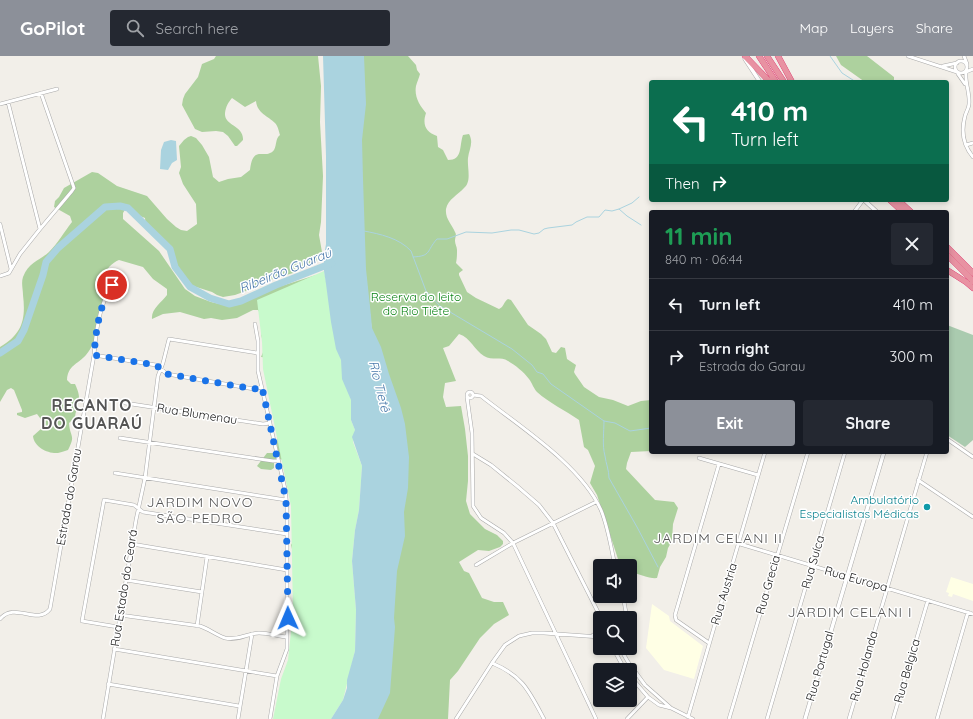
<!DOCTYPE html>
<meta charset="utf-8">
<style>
body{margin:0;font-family:Quicksand,sans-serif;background:#242831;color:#f1f3f6;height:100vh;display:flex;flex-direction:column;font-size:15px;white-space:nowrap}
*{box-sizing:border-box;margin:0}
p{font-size:13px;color:#9ea1a6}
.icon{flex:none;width:22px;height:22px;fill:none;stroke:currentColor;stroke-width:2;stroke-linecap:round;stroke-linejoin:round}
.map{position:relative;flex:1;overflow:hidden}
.sheet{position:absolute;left:649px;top:154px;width:300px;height:244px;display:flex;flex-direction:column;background:#171b24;border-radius:4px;box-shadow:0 2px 6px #0003}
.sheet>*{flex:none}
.guide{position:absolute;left:649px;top:24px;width:300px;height:122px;border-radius:4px;box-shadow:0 2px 6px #0003;background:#0b6e4f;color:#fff;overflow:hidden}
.buttons{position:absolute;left:593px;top:503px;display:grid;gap:8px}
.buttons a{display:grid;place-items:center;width:44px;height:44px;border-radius:4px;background:#171b24;box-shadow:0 2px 6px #0003;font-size:20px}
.pin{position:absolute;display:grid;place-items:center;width:34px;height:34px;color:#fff;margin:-17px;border:2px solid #fff;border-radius:50%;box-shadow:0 1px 4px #0007}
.me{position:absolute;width:44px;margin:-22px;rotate:359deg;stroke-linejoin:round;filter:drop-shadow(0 0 3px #0008)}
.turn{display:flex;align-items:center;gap:14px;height:84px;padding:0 16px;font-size:18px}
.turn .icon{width:52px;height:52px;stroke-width:2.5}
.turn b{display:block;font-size:28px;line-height:34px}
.then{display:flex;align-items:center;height:38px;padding:0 16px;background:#0003;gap:8px;font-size:15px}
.round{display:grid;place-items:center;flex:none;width:42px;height:42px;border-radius:4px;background:#242831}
.headline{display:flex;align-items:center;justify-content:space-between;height:68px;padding:0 16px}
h1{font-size:24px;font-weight:700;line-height:30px;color:#1e9e55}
.primary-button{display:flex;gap:8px;margin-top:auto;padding:8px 16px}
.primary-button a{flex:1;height:46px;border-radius:4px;background:#8c9099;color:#fff;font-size:16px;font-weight:700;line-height:46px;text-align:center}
.primary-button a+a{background:#242831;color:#f1f3f6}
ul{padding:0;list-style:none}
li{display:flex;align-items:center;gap:12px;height:52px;padding:0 16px;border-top:1px solid #363941}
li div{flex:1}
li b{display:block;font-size:15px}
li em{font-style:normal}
header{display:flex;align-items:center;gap:24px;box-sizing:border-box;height:56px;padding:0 20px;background:#8c9099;color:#fff}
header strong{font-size:19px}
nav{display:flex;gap:22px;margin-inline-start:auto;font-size:14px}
.search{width:280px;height:36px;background:#242831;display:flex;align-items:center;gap:10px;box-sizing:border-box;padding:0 14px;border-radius:4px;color:#9ea1a6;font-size:15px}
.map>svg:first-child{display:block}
.education{fill:#ffffe5}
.forest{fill:#add19e}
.cemetery{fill:#aacbaf}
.park{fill:#c8facc}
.water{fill:#aad3df}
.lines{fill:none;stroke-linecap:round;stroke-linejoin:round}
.stream{stroke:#aad3df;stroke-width:1}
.river{stroke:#aad3df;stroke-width:7}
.minor-casing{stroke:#a9a9a9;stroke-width:4}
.tertiary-casing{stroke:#a9a9a9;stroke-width:4.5}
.motorway-casing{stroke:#dc2a67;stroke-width:6}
.minor{stroke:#fff;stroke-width:3}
.tertiary{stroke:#fff;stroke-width:3.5}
.motorway{stroke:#e892a2;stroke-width:5.5}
.route{stroke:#1a73e8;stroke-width:7;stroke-dasharray:0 12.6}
.culture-dot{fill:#0f9aa8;stroke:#fff;stroke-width:1.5}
.labels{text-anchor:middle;stroke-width:3;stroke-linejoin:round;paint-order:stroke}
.park-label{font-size:12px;fill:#0c8416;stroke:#fff}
.street-label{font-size:12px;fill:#222;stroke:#fff}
.culture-label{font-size:12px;fill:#0d838f;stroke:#fff;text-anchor:end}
.water-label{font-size:13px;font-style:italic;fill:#4a7aab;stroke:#fff}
.quarter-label{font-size:14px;letter-spacing:1px;fill:#555;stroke:#fff}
.district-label{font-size:16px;font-weight:bold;letter-spacing:1px;fill:#555;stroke:#fff}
</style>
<header>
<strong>GoPilot</strong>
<div class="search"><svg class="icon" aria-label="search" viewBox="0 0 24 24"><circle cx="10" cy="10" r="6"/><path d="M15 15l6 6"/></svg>Search here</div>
<nav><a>Map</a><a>Layers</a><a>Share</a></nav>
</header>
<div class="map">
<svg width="973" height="663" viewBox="0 0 973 663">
<rect width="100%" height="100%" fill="#f2efe9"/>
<path class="education" d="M951 521 973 528V545L953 538 952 541 948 540 949 537 946 536Z
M652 548 669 560 670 565 703 590 694 623 664 614 646 592Z"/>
<path class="forest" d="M216 0H318L321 30 320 66 323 120 321 166 319 179 322 196 320 201 316 206 293 217 270 224 254 232 235 239 223 241 217 239 212 236 190 229 186 225 182 219 169 191C156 184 146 178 145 162L130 156 126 152 123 157V163L159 195 185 233 195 240 211 246 224 249 236 248 275 232 316 219 293 603 295 505 291 489 295 482 287 405 280 403 274 405V412L271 414 261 413 257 410 267 397H278L277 388 278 376 273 302 261 301 266 289 262 282 261 279 263 277 260 257 258 254H253L237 262 222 264 211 262 204 263 180 256 163 258 152 263C151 253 161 247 167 239V233L153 223 143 211 119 204C116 205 112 208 109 211 104 219 104 231 103 241 103 249 100 267 98 274 95 283 92 292 86 299 77 309 68 309 67 324L71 328H75C83 345 77 346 75 361L69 367C70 382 76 378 68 394 65 395 62 396 58 397 48 398 34 391 33 380L42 372 43 366 37 358 25 362 17 359V357L22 356V354L14 334 11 332 7 334 0 346V291C22 278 26 264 23 239 23 233 21 227 23 221 29 206 39 205 49 196 58 187 64 176 72 166L70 160 54 151 55 145 59 141 64 132 92 116 98 117 117 130 147 140 167 163 176 171 181 174 187 175 197 168 196 148 183 128 179 117 181 111 179 90 184 84 188 81 191 80 196 82 202 89 209 101 213 121 219 126 228 123 241 121 250 114C253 87 265 105 274 94 277 89 275 83 280 79 279 76 278 70 275 67 268 60 257 57 256 45L245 51 232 42C228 47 226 50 225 57 224 70 244 69 243 84L237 90H235L228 80 223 76 216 75 202 76 195 73 182 49 183 43 185 38 198 21 202 8 214 3Z
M356 0H408L416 9 417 14 420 18C419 22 417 26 416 30 414 41 420 50 426 57 422 69 426 76 437 80L438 91 443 94 448 104C463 104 459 90 463 79L469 78C474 87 469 93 468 102 467 112 472 125 464 132 458 139 448 143 446 153 445 163 452 168 455 176 457 179 455 181 455 185 455 188 457 191 457 194 457 198 457 203 456 207L463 214 459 217V219L467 236 476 242 499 253C504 251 504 245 508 243L511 244 528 269 541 278 546 283 552 296 556 297 561 291 565 292 567 303 576 309 574 316 575 318 584 331 599 341 613 344 628 350 641 345 651 344V395L631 396 627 407 626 413 655 444 674 446 678 452 673 468 672 485 668 492 666 501 660 511 657 522C650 523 639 518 631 516L630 514V510L621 509 618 503 597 439 590 427 595 410 588 394 584 391 579 364C565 354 549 347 537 336 534 333 532 327 529 323 524 316 515 309 508 305 501 300 492 305 484 300 474 294 471 282 459 278L449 290 443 292 456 325 445 327 443 341 446 351 461 350 465 373 468 400V425L466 445 470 458 485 473 497 479 503 485V488L500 491 489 495 478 494 459 506 464 515 469 517 482 542 494 546H503L509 559 494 568 480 582 458 615 450 624 448 663H369L374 294 356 127Z
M836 0H867L894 21V26H865L841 9Z"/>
<path class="cemetery" d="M947 269 973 279V384L965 391 947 379Z"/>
<path class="park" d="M324 215 341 304 351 344V364L355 374 353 386 362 410 359 454 355 474 352 505 356 554 355 595 343 644 331 663H273L281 623 288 604 293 557 291 450 263 313 262 286 257 244Z"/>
<path class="water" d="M323 0H364L366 48 362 84 363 123 366 213 371 260 372 272 381 291 389 318 401 352 405 368 409 401 408 432 404 456 405 480 397 515 394 562 395 571 390 637 378 663H331L343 644 347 632V624L355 595 356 554 352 505 355 474 359 454 362 410 352 381 355 374 351 364V344L342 323 341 304 336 293 331 266 326 228 324 215V200L326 188V100Z
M171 84 176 85 177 104 172 107 168 114 160 113 161 94 164 86Z"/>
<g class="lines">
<path class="stream" d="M830 0 842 17 856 26
M619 153 632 147 639 141
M364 175C380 178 399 182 411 195L426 235 440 250 512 293 532 309 537 316 543 318 551 328 604 365 615 367 630 375 651 372
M413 201C432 200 426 195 437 183H447L466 176 492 177 511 174H519L534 178 539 177 544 173 548 172 572 169 576 166 587 161H599L605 154 612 155 619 153 627 160 641 169
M604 365C604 376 602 389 605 400 606 408 609 414 609 422L637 471 658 511"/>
<path class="river" d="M0 297 18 285 24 274 43 219 46 206 58 192 105 151 120 150 128 152 170 193 175 211 190 231 210 242 229 248 241 245 276 229 332 207"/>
<g class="minor-casing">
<path id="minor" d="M908 0 957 16
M964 0 967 8
M955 11a6 6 0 1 1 12 0a6 6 0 1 1-12 0Z
M943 10 957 7
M966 16 973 13
M966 17C965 27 970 37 969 48 969 52 966 56 965 60 961 75 963 89 973 101
M958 18 965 28
M8 46 40 173
M0 48 57 33
M966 89 973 87
M854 156 863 144
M0 168 11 213
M0 220 9 217 20 198 40 173 72 135 74 132 41 37
M255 268 258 285V315L285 433 287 451V593L277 620 270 663
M94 299 156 309 167 318 254 333 262 331
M467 339a3 3 0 1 1 6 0a3 3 0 1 1-6 0Z
M473 339 481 340C519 370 581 409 601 454 608 471 611 491 615 510
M467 341 472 377 473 450 481 462 504 477 513 487 596 663
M125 347 263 368 270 367
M120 382 273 405H279
M947 383 973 401
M473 398 491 409 517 430 539 449 553 467 601 562
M699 402 758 419
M115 417 286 444
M918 424 973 461
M132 488 287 514
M740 488 973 558
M476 509 513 487 596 446
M126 524 202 536
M623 540 627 562
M120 559 200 570C209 573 216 579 225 582 240 585 247 577 259 577 268 577 278 580 287 581
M0 563C15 545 37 570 50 553L94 299C96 275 99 250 112 229
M197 570 207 501
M118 571 82 565 104 444 134 449 143 456 287 478
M593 579 600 577
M709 587 676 564 675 559 719 408
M613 592 625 614
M620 592 628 606 645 629 671 652
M114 593 277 620
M492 607C523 620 529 635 544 663
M630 620 648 641 659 649 671 652 693 663
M108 628 239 650
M688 661 765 396
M103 663 136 464 145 422 158 320 163 307 169 283 257 297
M238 663 252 578
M456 663 492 607 505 589 519 580 532 577H544L600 581
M627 663 648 641
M729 663 808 396
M767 663 845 396
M849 663 927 396
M893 663 928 544
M937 663 968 556"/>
</g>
<g class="tertiary-casing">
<path id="tertiary" d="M745 3 760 26
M864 144 877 156
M805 663 884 396"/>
</g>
<g class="motorway-casing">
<path id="motorway" d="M745 0 770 26
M759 0 776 26
M767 0 784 26
M778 0 792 26
M890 144 903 156
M898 144 911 156
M947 191 973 217
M947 199 973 225
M947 214 966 226 973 232"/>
</g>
<use href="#minor" class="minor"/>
<use href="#tertiary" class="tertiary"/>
<use href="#motorway" class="motorway"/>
</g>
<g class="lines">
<path class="route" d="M112 229C99 250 96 275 94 299L156 309 167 318 254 333 262 331 286 444 288 562"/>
</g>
<circle class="culture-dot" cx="927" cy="451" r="4"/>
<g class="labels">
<g class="park-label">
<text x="416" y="245">Reserva do leito<tspan x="416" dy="14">do Rio Tiête</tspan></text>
</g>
<g class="street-label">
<text transform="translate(197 358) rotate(9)" y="4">Rua Blumenau</text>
<text transform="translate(69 441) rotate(-80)" y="4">Estrada do Garau</text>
<text transform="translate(813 506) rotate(-74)" y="4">Rua Suíca</text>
<text transform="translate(856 523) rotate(16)" y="4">Rua Europa</text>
<text transform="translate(768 529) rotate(-74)" y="4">Rua Grecia</text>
<text transform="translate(124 532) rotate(-81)" y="4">Rua Estado do Ceará</text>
<text transform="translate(724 538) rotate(-73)" y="4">Rua Austria</text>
<text transform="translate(820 610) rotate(-74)" y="4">Rua Portugal</text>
<text transform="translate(864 610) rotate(-74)" y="4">Rua Holanda</text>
<text transform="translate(907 615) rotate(-74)" y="4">Rua Belgica</text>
</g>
<g class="culture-label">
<text x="919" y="448">Ambulatório<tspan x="919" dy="14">Especialistas Médicas</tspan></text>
</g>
<g class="water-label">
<text transform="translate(285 214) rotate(-22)" y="5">Ribeirão Guaraú</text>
<text transform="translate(380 330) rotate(76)" y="5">Rio Tietê</text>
</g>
<g class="quarter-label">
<text x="200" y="451">JARDIM NOVO<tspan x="200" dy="16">SÃO PEDRO</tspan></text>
<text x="718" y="487">JARDIM CELANI II</text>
<text x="850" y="561">JARDIM CELANI I</text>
</g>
<g class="district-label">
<text x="92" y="355">RECANTO<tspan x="92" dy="18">DO GUARAÚ</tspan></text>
</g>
</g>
</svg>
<div class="buttons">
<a><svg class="icon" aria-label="sound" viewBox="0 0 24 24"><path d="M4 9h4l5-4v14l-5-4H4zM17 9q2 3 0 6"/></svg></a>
<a><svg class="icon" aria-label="search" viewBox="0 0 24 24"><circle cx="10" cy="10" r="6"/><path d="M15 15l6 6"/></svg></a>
<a><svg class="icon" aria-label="layers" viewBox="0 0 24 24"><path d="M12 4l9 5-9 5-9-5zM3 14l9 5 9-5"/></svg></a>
</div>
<div class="pin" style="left:112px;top:229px;background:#d93025"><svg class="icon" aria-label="arrive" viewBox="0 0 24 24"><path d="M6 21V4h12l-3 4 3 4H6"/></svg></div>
<svg class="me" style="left:288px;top:562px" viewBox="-20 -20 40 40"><path d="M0-17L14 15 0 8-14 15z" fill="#1a73e8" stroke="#fff" stroke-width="4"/></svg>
<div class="guide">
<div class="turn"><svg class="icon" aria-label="left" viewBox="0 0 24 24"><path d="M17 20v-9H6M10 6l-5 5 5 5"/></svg><div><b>410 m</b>Turn left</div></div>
<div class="then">Then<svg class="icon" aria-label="right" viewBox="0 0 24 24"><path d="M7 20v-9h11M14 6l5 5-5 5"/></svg></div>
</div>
<section class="sheet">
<div class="headline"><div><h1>11 min</h1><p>840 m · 06:44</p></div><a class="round"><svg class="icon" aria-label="close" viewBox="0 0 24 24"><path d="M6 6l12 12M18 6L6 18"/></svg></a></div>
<ul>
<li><svg class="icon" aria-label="left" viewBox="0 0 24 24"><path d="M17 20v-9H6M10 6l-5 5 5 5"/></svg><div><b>Turn left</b></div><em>410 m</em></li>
<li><svg class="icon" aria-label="right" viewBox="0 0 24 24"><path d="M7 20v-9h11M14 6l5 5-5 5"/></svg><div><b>Turn right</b><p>Estrada do Garau</p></div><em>300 m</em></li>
</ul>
<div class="primary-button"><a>Exit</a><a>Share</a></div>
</section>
</div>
